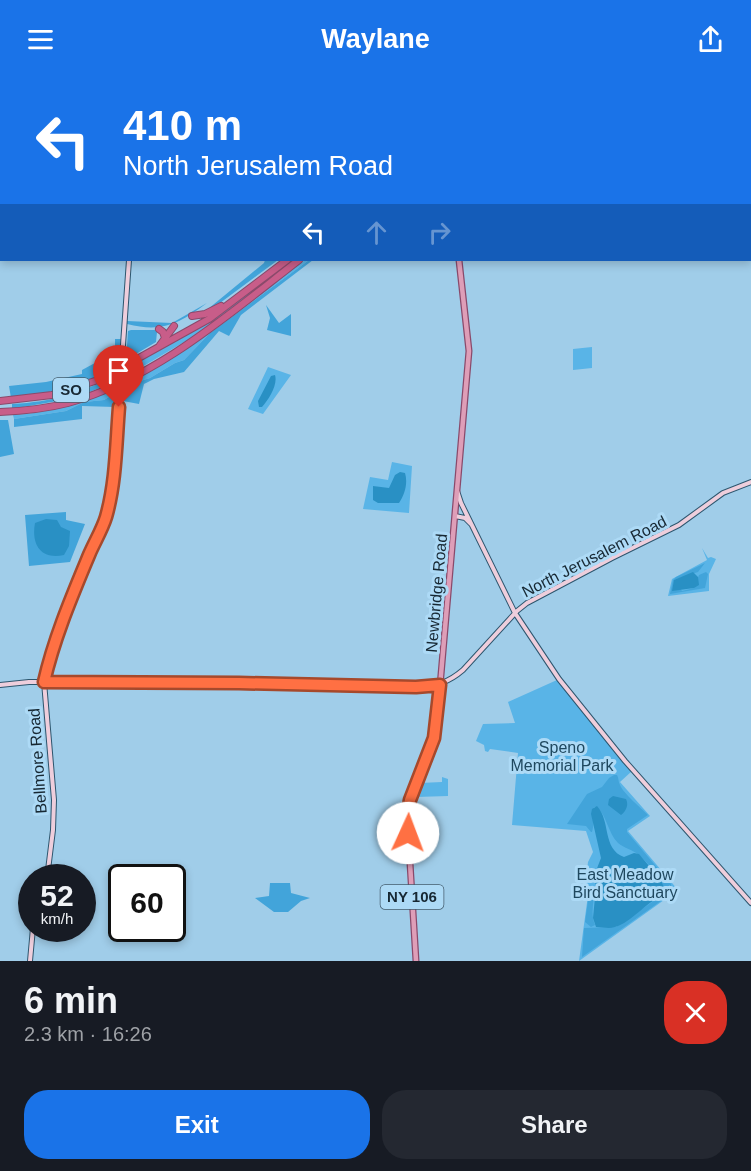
<!DOCTYPE html>
<meta charset="utf-8">
<style>
body{margin:0;font-family:Arial,sans-serif;background:#242831;color:#f1f3f6;height:100vh;display:flex;flex-direction:column;font-size:22px;white-space:nowrap}
*{box-sizing:border-box;margin:0}
p{font-size:20px;color:#9ea1a6}
.icon{flex:none;width:33px;height:33px;fill:none;stroke:currentColor;stroke-width:2;stroke-linecap:round;stroke-linejoin:round}
.map{position:relative;height:883px;overflow:hidden}
.sheet{display:flex;flex-direction:column;background:#171b24;flex:1}
.sheet>*{flex:none}
.guide{position:absolute;left:0px;top:0px;width:752px;height:183px;box-shadow:0 3px 9px #0003;background:#1a73e8;color:#fff;overflow:hidden}
.speed{position:absolute;left:18px;top:786px;display:flex;gap:12px;font-size:30px;font-weight:700;text-align:center}
.speed>*{display:grid;place-content:center;width:78px;height:78px;border-radius:50%;background:#171b24;box-shadow:0 3px 9px #0003;line-height:1}
.speed small{font-size:15px;font-weight:400}
.speed .limit{border:3px solid #111;border-radius:9px;background:#fff;color:#111}
.pin{position:absolute;display:grid;place-items:center;width:51px;height:51px;color:#fff;margin:-62px -26px;border-radius:50% 50% 50% 0;rotate:-45deg;box-shadow:0 0 6px #0007}
.pin .icon{rotate:45deg}
.me{position:absolute;width:66px;margin:-33px;rotate:2deg;stroke-linejoin:round;filter:drop-shadow(0 0 4px #0008)}
.turn{display:flex;align-items:center;gap:21px;height:126px;padding:0 24px;font-size:27px}
.turn .icon{width:78px;height:78px;stroke-width:2.5}
.turn b{display:block;font-size:42px;line-height:51px}
.lanes{display:flex;align-items:center;height:57px;padding:0 24px;background:#0003;justify-content:center;gap:30px;direction:ltr}
.lanes .off{opacity:.35}
.round{display:grid;place-items:center;flex:none;width:63px;height:63px;border-radius:24px;background:#242831}
.head{display:flex;align-items:center;justify-content:space-between;height:102px;padding:0 24px}
h1{font-size:36px;font-weight:700;line-height:45px}
.button{display:flex;gap:12px;margin-top:auto;padding:12px 24px}
.button a{flex:1;height:69px;border-radius:24px;background:#1a73e8;color:#fff;font-size:24px;font-weight:700;line-height:69px;text-align:center}
.button a+a{background:#242831;color:#f1f3f6}
header{display:flex;justify-content:space-between;align-items:center;height:78px;padding:0 24px;background:#1a73e8;color:#fff;font-size:27px;font-weight:700}
.map>svg:first-child{display:block}
.green{fill:#59b4e7}
.forest{fill:#42a4da}
.water{fill:#2990c4}
.lines{fill:none;stroke-linecap:round;stroke-linejoin:round}
.secondary-casing{stroke:#2d566e;stroke-width:6}
.primary-casing{stroke:#8a4a6b;stroke-width:7}
.highway-casing{stroke:#8a4a6b;stroke-width:8}
.secondary{stroke:#eecedc;stroke-width:4}
.primary{stroke:#de9eb8;stroke-width:4.5}
.highway{stroke:#c85d89;stroke-width:6}
.secondary-bridge-casing{stroke:#2d566e;stroke-width:6;stroke-linecap:butt}
.secondary-bridge{stroke:#eecedc;stroke-width:4}
.route-casing{stroke:#a6492c;stroke-width:15}
.route{stroke:#ff7043;stroke-width:10}
.labels{text-anchor:middle;stroke-width:6;stroke-linejoin:round;paint-order:stroke}
.shield{fill:#addaf6;stroke:#445d6e;stroke-width:1.5}
.shield-label{font-size:15px;font-weight:bold;fill:#172833}
.street-label{font-size:16px;fill:#172833;stroke:#addaf6}
.park-label{font-size:16px;fill:#1f485f;stroke:#addaf6}
</style>
<header><svg class="icon" aria-label="menu" viewBox="0 0 24 24"><path d="M4 6h16M4 12h16M4 18h16"/></svg>Waylane<svg class="icon" aria-label="share" viewBox="0 0 24 24"><path d="M12 15V3M7 8l5-5 5 5M5 13v7h14v-7"/></svg></header>
<div class="map">
<svg width="751" height="883" viewBox="0 0 751 883">
<rect width="100%" height="100%" fill="#a0cde9"/>
<path class="green" d="M291 182H296L191 260 125 299V291L211 243Z
M305 182H309L210 255 184 282 175 285 150 300 124 308V306L183 273Z
M592 269V290L573 292V271Z
M268 289 291 297 263 336 248 331Z
M117 310V314L104 322 84 324 66 333 14 341 13 337C50 335 83 325 117 310Z
M392 384 412 388 409 435 363 431 370 399 388 402Z
M702 470 708 480 711 479 716 481 709 496V513L668 518 672 501 707 482Z
M557 602 632 693 620 704 650 738 628 753 678 812 579 883 589 810 585 809 588 784 593 774 586 753 512 747 518 675 490 671 488 674 485 673 484 667 476 663 483 646 515 645 508 624Z
M442 699 448 701V718L416 719 420 705 442 704Z"/>
<path class="forest" d="M265 182H278L220 225 208 231 264 185Z
M309 182H313L241 237 229 258 219 253 184 294 154 301 144 306 139 326 123 323 124 308 150 300 175 285 184 282 210 255Z
M207 225C179 246 162 255 127 246V243L172 245Z
M266 227 279 245 291 236V258L267 252 270 240Z
M131 252H155L157 254 156 264 126 282 128 253Z
M115 261H121L118 285C94 306 43 317 11 320L9 308 46 304 82 296V292L115 274Z
M117 297V303L74 320 12 331V326C53 324 80 315 117 297Z
M117 314 115 329 82 328V341L14 349V341L66 333 84 324 104 322Z
M0 342H8L14 376 0 379Z
M66 434V442L85 446 70 484 29 488 25 437Z
M705 485 698 494 674 502 682 513 694 510 699 497 706 494 708 496 705 510 670 516 673 502 676 499Z
M614 697H617C619 700 618 704 620 707 623 715 641 730 648 737L627 751V754L671 806 672 813 668 818 582 879 584 850 616 849 658 820 665 811C659 800 649 785 639 777 633 772 624 770 618 765 608 755 607 738 597 729H594C591 738 595 745 592 754H591L586 748 567 746 587 716 602 709 609 700Z
M270 805H290L291 815 310 820 301 823 288 834H274L255 820 269 818Z
M587 806 590 811 596 807V809C594 821 590 835 595 847L591 849 585 844 589 815Z"/>
<path class="water" d="M275 297C278 307 269 321 262 329H259L258 323 271 298Z
M400 394 405 395C408 405 405 416 399 425H378L373 422V408L389 410 395 397Z
M46 441 57 442 61 449 70 453 69 468 64 477C41 482 31 467 35 445Z
M693 494 698 499 699 507 694 510 672 513 674 502Z
M613 718 626 721C629 727 626 733 621 737L608 727 609 721Z
M597 728C611 743 602 771 624 779L634 775 639 776 660 801 665 811 662 818C645 825 632 844 615 849 609 851 602 849 596 849L593 840 596 809 594 798 601 780 591 736 592 731Z"/>
<g class="lines">
<g class="secondary-casing">
<path id="secondary" d="M628 0 629 2
M142 2V0
M750 158 751 159
M122 281 129 182
M457 413 461 425 515 535 559 601 625 683 751 825
M455 438 465 440 471 446
M0 607 29 604H131L418 609C437 608 449 604 463 592L517 533 527 525 612 480 679 447 723 415 751 404
M47 800 53 752 54 722 44 604C55 556 75 511 93 466 97 457 102 449 105 441 117 407 118 351 120 314
M30 883 33 850"/>
</g>
<g class="primary-casing">
<path id="primary" d="M425 0 426 2
M744 0 751 2
M416 883 407 736C411 703 433 676 437 643L469 273 459 182"/>
</g>
<g class="highway-casing">
<path id="highway" d="M737 2 739 0
M750 8H751
M192 238 205 236 221 228
M159 251 163 254 165 260
M160 267 174 248
M0 323 52 317 101 301 209 241 287 182
M0 334C23 333 45 331 68 325 155 301 229 236 299 182"/>
</g>
<use href="#secondary" class="secondary"/>
<use href="#primary" class="primary"/>
<use href="#highway" class="highway"/>
<g class="secondary-bridge-casing">
<path id="secondary-bridge" d="M120 314 122 281"/>
</g>
<use href="#secondary-bridge" class="secondary-bridge"/>
</g>
<g class="lines">
<g class="route-casing">
<path id="route" d="M119 329C116 366 116 404 106 439 102 452 94 465 89 477 72 518 54 560 44 604L239 605 416 609 440 607 434 660 410 722 408 733V755"/>
</g>
<use href="#route" class="route"/>
</g>
<g class="labels">
<g class="shield">
<rect x="53" y="300" width="36" height="24" rx="4.5"/>
<rect x="380.5" y="807" width="63" height="24" rx="4.5"/>
</g>
<g class="shield-label">
<text x="71" y="317">SO</text>
<text x="412" y="824">NY 106</text>
</g>
<g class="street-label">
<text transform="translate(594 478) rotate(-27)" y="6">North Jerusalem Road</text>
<text transform="translate(436 515) rotate(-85)" y="6">Newbridge Road</text>
<text transform="translate(37 683) rotate(-94)" y="6">Bellmore Road</text>
</g>
<g class="park-label">
<text x="562" y="675">Speno<tspan x="562" dy="18">Memorial Park</tspan></text>
<text x="625" y="802">East Meadow<tspan x="625" dy="18">Bird Sanctuary</tspan></text>
</g>
</g>
</svg>
<div class="speed"><div>52<small>km/h</small></div><div class="limit">60</div></div>
<div class="pin" style="left:119px;top:329px;background:#d93025"><svg class="icon" aria-label="arrive" viewBox="0 0 24 24"><path d="M6 21V4h12l-3 4 3 4H6"/></svg></div>
<svg class="me" style="left:408px;top:755px" viewBox="-20 -20 40 40"><circle r="19" fill="#fff"/><path d="M0-13L10 11 0 6-10 11z" fill="#ff7043"/></svg>
<div class="guide">
<div class="turn"><svg class="icon" aria-label="left" viewBox="0 0 24 24"><path d="M17 20v-9H6M10 6l-5 5 5 5"/></svg><div><b>410 m</b>North Jerusalem Road</div></div>
<div class="lanes"><svg class="icon" aria-label="left" viewBox="0 0 24 24"><path d="M17 20v-9H6M10 6l-5 5 5 5"/></svg><svg class="icon off" aria-label="ahead" viewBox="0 0 24 24"><path d="M12 20V5M6 11l6-6 6 6"/></svg><svg class="icon off" aria-label="right" viewBox="0 0 24 24"><path d="M7 20v-9h11M14 6l5 5-5 5"/></svg></div>
</div>
</div>
<section class="sheet">
<div class="head"><div><h1>6 min</h1><p>2.3 km · 16:26</p></div><a class="round" style="background:#d93025;color:#fff"><svg class="icon" aria-label="close" viewBox="0 0 24 24"><path d="M6 6l12 12M18 6L6 18"/></svg></a></div>
<div class="button"><a>Exit</a><a>Share</a></div>
</section>
